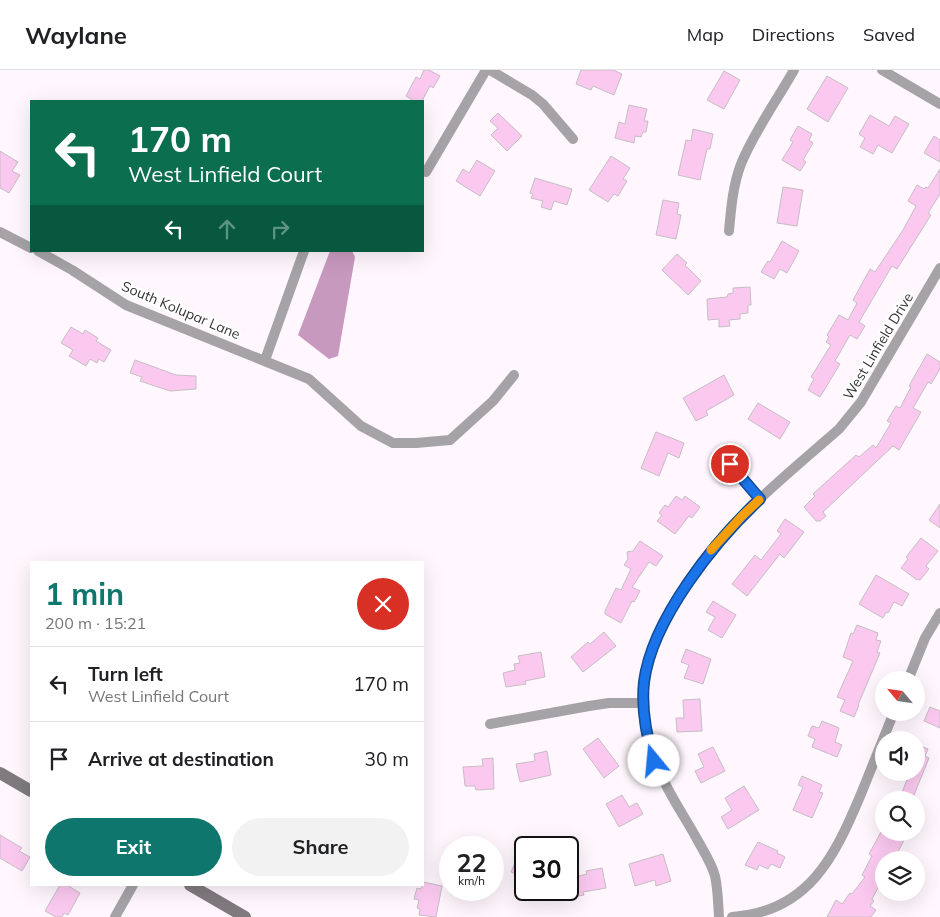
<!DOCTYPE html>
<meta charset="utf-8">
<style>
body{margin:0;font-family:Mulish,sans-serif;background:#f2f2f2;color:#202124;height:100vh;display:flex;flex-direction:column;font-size:19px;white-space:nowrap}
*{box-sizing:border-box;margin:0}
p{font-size:16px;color:#757577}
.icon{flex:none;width:28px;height:28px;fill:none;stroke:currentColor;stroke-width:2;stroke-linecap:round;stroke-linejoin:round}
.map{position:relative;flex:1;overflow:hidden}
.panel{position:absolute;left:30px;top:491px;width:394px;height:325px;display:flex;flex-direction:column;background:#fff;border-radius:0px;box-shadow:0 5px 20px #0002}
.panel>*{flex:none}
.hud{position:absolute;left:30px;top:30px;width:394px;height:152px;border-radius:0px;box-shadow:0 5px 20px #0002;background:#0b6e4f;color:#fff;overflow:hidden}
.needle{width:32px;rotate:299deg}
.controls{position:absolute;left:875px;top:601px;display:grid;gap:10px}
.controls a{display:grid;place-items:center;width:50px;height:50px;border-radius:50%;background:#fff;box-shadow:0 5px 20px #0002;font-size:25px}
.speed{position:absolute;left:439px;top:766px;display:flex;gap:10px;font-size:25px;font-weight:700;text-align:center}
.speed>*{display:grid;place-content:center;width:65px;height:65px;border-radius:50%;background:#fff;box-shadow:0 5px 20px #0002;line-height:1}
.speed small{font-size:12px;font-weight:400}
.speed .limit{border:2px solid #111;border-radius:8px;background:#fff;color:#111}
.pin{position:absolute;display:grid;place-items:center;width:42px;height:42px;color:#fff;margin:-21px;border:2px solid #fff;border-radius:50%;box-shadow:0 1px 5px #0007}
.me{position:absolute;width:55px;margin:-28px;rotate:343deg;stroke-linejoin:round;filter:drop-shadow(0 0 4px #0008)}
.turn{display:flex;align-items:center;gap:18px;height:105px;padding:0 15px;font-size:22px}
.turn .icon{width:65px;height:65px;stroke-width:2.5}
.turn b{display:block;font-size:35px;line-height:42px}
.lanes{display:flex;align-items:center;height:48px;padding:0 15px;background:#0003;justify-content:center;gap:25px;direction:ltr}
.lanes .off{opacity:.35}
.round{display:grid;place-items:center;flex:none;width:52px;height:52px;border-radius:26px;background:#f2f2f2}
.overview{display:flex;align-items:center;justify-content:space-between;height:85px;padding:0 15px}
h1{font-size:30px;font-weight:700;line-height:38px;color:#0f766e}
.cta{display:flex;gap:10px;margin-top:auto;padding:10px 15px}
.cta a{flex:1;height:58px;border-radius:30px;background:#0f766e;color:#fff;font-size:20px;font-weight:700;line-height:58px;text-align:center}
.cta a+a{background:#f2f2f2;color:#202124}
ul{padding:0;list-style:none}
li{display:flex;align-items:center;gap:15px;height:75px;padding:0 15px;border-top:1px solid #e0e0e0}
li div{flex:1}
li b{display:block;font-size:19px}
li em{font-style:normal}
header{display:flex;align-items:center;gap:30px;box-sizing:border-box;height:70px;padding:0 25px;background:#fff;border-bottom:1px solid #e0e0e0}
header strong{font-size:24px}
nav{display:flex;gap:28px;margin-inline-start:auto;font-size:18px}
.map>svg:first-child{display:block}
.water{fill:#c899bf}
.building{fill:#fbc9f0;stroke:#c5bec4}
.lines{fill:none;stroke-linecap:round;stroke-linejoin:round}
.street{stroke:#a6a3a6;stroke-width:10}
.secondary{stroke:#7f7a7e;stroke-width:12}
.route-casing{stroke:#114b97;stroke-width:12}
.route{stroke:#1a73e8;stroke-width:9}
.slow{stroke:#f59e0b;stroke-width:9}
.labels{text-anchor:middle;stroke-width:5;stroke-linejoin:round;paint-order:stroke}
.street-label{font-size:14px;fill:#353234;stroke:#fff}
</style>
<header>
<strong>Waylane</strong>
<nav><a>Map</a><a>Directions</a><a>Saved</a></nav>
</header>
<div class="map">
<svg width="940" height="847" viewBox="0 0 940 847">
<rect width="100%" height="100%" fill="#fff7fd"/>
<path class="water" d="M330 181H352L355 187 338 286 329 289 298 265Z"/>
<path class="building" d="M424 0H429L440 6 433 18 430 16 422 31H414L406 26 416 7 420 9Z
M581 0H613L622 4 614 25 593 16 591 20 576 14Z
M724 1 740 10 724 39 707 30Z
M827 6 848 18 828 52 807 39Z
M629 35 647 39 644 51H648L646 62H643L641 67 635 66 634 73 615 68 619 52 625 54Z
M498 43 522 66 507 81 491 65 498 58 490 51Z
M870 45 889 56 895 46 909 54 892 83 878 75 873 84 860 77 865 68 859 64Z
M798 56 812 64 809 70 813 73 803 90 806 92 800 101 782 90 793 72 790 70Z
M693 59 713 64 710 79H707L700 110 678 105 686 70 691 71Z
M934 66 940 70V92L924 83Z
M0 81 18 92 12 101 20 105 9 123 0 118Z
M611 86 630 98 623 109 627 111 618 126 614 124 608 132 589 120Z
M477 90 495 101 480 126 456 111 463 99 469 103Z
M940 99V124L928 143 931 145 897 199 892 196 859 252 865 256 857 269 850 265 835 291 840 294 820 327 808 320 814 309 811 307 831 275 826 272 829 267 827 265 839 245 848 250 857 233 853 230 870 199 875 202 903 160 916 136 908 131 917 115 924 119 926 117 928 118Z
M535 108 572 119 567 135 554 131 551 140 541 137 543 131 531 128 533 124 530 123Z
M783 117 803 120 797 156 777 153Z
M663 130 679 133 677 144 681 145 676 169 656 165Z
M782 171 799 181 787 203 780 199 774 209 761 202 768 191 770 192Z
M677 184 687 193 685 195 701 211 688 225 662 200Z
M750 217 751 235H748V243L740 244V249L729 250 730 256 719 257V249L708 250 707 229 727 227 728 224 733 223V218Z
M71 257 83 264 85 260 98 268 96 271 111 280 104 292 99 289 97 293 90 289 86 296 69 286 73 280 61 273Z
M927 284 940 292V299L931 314 928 312 913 338 921 342 899 380 893 376 823 442 826 446 820 451H816L804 437 815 426 813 424 856 385 859 387 873 375 876 378 891 353 887 351 896 336 900 338 911 317 909 316Z
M135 290 176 305 196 306V319L170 321 140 311 142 307 130 303Z
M724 305 734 325 706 341 708 345 696 351 683 328Z
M758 333 790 352 780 369 748 349Z
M656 362 684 373 679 388 668 383 659 406 641 398Z
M676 426 682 430 685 426 700 437 692 448 689 446 675 464 657 451 662 445 659 443 665 435 668 437Z
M940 434V458L929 450Z
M785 449 804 462 784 488 780 484 747 526 732 514 755 485 761 490 781 464 777 461Z
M921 468 938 481 926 496 929 499 920 510 918 509 917 510 901 498 908 489 906 487Z
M640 471 663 486 656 496 649 492 632 517 640 521 634 532 632 531 621 553 605 544V541L616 518 621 520 631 499 624 495 628 489 627 482 633 481Z
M876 505 909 524 902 536 894 532 888 543 886 542 883 548 859 534Z
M713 531 736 545 722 568 708 560 715 547 706 542Z
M857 555 878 563 876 570 881 571 877 582 880 583 858 635H859L854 647 840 641 845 630 837 627 853 591 843 587 851 563 853 564Z
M604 562 616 576 583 602 571 587 588 572 590 574Z
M686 579 711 589 703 614 684 608 689 595 681 592Z
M541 582 545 607 525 611 526 614 506 617 503 603 515 600 514 594 520 593 518 586Z
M700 629 702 661 677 662 676 648H684L683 630Z
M930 637 940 641V658L924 651Z
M822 651 839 658 835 672 842 675 837 687 812 677 815 669 808 666 812 656 819 658Z
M598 668 619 696 604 708 583 679Z
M916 674 928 679 925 686 929 688 912 730H899L910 702H916Z
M713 677 725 701 701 713 695 701 704 697 698 684Z
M547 681 551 705 520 712 516 694 535 691 534 684Z
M493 688 494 719 476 720 475 716H465L463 697 483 696 482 689Z
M802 706 822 715 819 722 823 723 812 748 793 740 803 717 798 715Z
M744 716 759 740 728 759 721 747 732 740 725 728Z
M622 725 629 737 637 733 643 744 619 757 606 734Z
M881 762H908L894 790H884V807L872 829 874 831 870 836 876 840 871 847H827L836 830 842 834 850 823 852 824 865 807 862 805 872 786 869 784Z
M0 765 22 778 19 781 30 787 22 801 0 788Z
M525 770V808L511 802Z
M758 772 778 781 777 783 785 787 780 798 771 794 768 799 759 795 757 800 745 795Z
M663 784 671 811 656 816 655 810 635 816 629 794Z
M602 798 606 818 583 822 584 825 573 827 570 808 587 804 586 801Z
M423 812 442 816 436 847 419 845 420 839 417 838 419 830 414 829 417 818 421 819Z
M60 815H67L80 823 68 845 64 843 62 847H56L45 841Z"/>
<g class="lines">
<path class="street" d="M490 0 532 25 543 34 573 69
M882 0 940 34
M426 102 486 0
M729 161C731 138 733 115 741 94 754 62 777 30 794 0
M0 162 31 178
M38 181 72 200 126 235 309 309 361 356 393 373H416L450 370 493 331 514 305
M265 290 304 181
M730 394 760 429
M908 610 925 568 940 543
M490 654 589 636 609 633H644
M115 847 133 815
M719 847C718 833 718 819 715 806 712 794 704 782 698 771 684 745 665 719 655 691 645 666 640 636 645 609 655 550 701 487 743 445 773 415 807 387 839 359L861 332 940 198
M732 847C809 842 835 786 861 724 872 697 883 670 894 642"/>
<path class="secondary" d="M0 703 31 721
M190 815 245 847"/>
</g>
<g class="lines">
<g class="route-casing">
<path id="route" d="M654 691C646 665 641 640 644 612 652 549 715 471 760 429L730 394"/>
</g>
<use href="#route" class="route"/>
<path class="slow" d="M711 480 742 446 759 430"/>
</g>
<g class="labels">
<g class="street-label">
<text transform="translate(181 240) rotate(23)" y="5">South Kolupar Lane</text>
<text transform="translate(878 276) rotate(-59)" y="5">West Linfield Drive</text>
</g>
</g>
</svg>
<div class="controls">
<a><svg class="needle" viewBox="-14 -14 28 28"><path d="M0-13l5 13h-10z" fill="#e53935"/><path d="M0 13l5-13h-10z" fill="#757577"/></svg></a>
<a><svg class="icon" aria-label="sound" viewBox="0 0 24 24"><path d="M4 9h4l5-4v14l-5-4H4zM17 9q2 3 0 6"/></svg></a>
<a><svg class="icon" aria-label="search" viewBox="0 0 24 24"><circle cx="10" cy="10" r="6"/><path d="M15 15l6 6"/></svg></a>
<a><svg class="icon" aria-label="layers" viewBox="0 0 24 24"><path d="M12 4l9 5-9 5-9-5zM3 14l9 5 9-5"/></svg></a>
</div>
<div class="speed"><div>22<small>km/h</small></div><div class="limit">30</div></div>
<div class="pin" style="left:730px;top:394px;background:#d93025"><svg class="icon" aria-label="arrive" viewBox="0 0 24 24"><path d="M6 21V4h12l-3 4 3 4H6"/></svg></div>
<svg class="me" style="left:654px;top:691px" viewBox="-20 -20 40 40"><circle r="19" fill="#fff"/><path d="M0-13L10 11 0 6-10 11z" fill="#1a73e8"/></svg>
<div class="hud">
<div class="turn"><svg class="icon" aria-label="left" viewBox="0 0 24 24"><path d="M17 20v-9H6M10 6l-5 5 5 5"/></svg><div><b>170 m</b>West Linfield Court</div></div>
<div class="lanes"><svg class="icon" aria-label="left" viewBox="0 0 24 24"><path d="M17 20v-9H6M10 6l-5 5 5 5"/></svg><svg class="icon off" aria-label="ahead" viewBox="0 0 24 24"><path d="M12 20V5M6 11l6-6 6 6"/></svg><svg class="icon off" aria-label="right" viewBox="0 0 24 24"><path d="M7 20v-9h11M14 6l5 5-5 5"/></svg></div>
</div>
<section class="panel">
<div class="overview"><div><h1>1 min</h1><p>200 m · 15:21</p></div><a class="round" style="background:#d93025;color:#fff"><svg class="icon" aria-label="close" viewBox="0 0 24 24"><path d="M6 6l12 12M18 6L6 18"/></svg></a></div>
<ul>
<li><svg class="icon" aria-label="left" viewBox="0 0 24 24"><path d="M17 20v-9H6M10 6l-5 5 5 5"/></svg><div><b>Turn left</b><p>West Linfield Court</p></div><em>170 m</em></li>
<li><svg class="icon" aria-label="arrive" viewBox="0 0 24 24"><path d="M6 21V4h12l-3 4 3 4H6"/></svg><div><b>Arrive at destination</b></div><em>30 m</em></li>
</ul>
<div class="cta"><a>Exit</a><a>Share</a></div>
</section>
</div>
